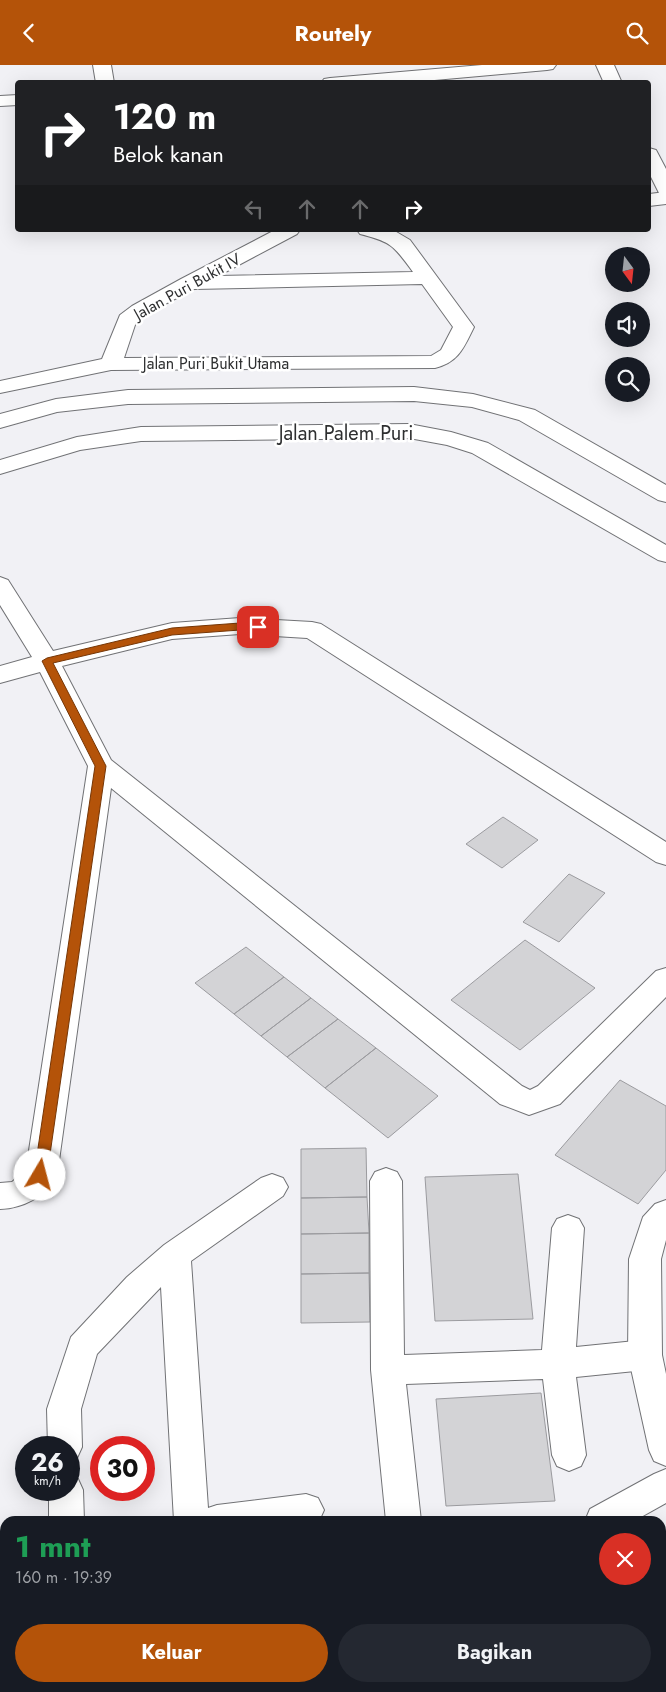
<!DOCTYPE html>
<html lang="id">
<meta charset="utf-8">
<style>
body{margin:0;font-family:Jost,sans-serif;background:#242831;color:#f1f3f6;height:100vh;display:flex;flex-direction:column;font-size:19px;white-space:nowrap}
*{box-sizing:border-box;margin:0}
p{font-size:16px;color:#9ea1a6}
.icon{flex:none;width:28px;height:28px;fill:none;stroke:currentColor;stroke-width:2;stroke-linecap:round;stroke-linejoin:round}
.map{position:relative;flex:1;overflow:hidden}
.side{position:absolute;left:0px;top:1451px;width:666px;height:176px;display:flex;flex-direction:column;background:#171b24;border-radius:15px 15px 0 0;box-shadow:0 5px 20px #0002}
.side>*{flex:none}
.hud{position:absolute;left:15px;top:15px;width:636px;height:152px;border-radius:5px;box-shadow:0 5px 20px #0002;background:#202124;color:#fff;overflow:hidden}
.needle{width:32px;rotate:165deg}
.buttons{position:absolute;left:605px;top:182px;display:grid;gap:10px}
.buttons a{display:grid;place-items:center;width:45px;height:45px;border-radius:50%;background:#171b24;box-shadow:0 5px 20px #0002;font-size:25px}
.speed{position:absolute;left:15px;top:1371px;display:flex;gap:10px;font-size:25px;font-weight:700;text-align:center}
.speed>*{display:grid;place-content:center;width:65px;height:65px;border-radius:50%;background:#171b24;box-shadow:0 5px 20px #0002;line-height:1}
.speed small{font-size:12px;font-weight:400}
.speed .limit{border:8px solid #d22;background:#fff;color:#111}
.pin{position:absolute;display:grid;place-items:center;width:42px;height:42px;color:#fff;margin:-21px;border-radius:10px;box-shadow:0 2px 8px #0006}
.me{position:absolute;width:55px;margin:-28px;rotate:8deg;stroke-linejoin:round;filter:drop-shadow(0 0 4px #0008)}
.turn{display:flex;align-items:center;gap:18px;height:105px;padding:0 15px;font-size:22px}
.turn .icon{width:65px;height:65px;stroke-width:2.5}
.turn b{display:block;font-size:35px;line-height:42px}
.lanes{display:flex;align-items:center;height:48px;padding:0 15px;background:#0003;justify-content:center;gap:25px;direction:ltr}
.lanes .off{opacity:.35}
.round{display:grid;place-items:center;flex:none;width:52px;height:52px;border-radius:26px;background:#242831}
.headline{display:flex;align-items:center;justify-content:space-between;height:85px;padding:0 15px}
h1{font-size:30px;font-weight:700;line-height:38px;color:#1e9e55}
.primary-button{display:flex;gap:10px;margin-top:auto;padding:10px 15px}
.primary-button a{flex:1;height:58px;border-radius:30px;background:#b45309;color:#fff;font-size:20px;font-weight:700;line-height:58px;text-align:center}
.primary-button a+a{background:#242831;color:#f1f3f6}
header{display:flex;justify-content:space-between;align-items:center;height:65px;padding:0 15px;background:#b45309;color:#fff;font-size:22px;font-weight:700}
.map>svg:first-child{display:block}
.building{fill:#d3d3d6;stroke:#9b9b9f}
.lines{fill:none;stroke-linecap:round;stroke-linejoin:round}
.service-casing{stroke:#717275;stroke-width:2}
.minor-casing{stroke:#717275;stroke-width:2}
.tertiary-casing{stroke:#717275;stroke-width:2}
.service{fill:#fff;fill-rule:evenodd}
.minor{fill:#fff;fill-rule:evenodd}
.tertiary{fill:#fff;fill-rule:evenodd}
.route{fill:#b45309;stroke:#753606}
.labels{text-anchor:middle;stroke-width:5;stroke-linejoin:round;paint-order:stroke}
.far-street-label{font-size:16px;fill:#2e2f30;stroke:#fff}
.street-label{font-size:20px;fill:#2e2f30;stroke:#fff}
</style>
<header><svg class="icon" aria-label="back" viewBox="0 0 24 24"><path d="M15 5l-7 7 7 7"/></svg>Routely<svg class="icon" aria-label="search" viewBox="0 0 24 24"><circle cx="10" cy="10" r="6"/><path d="M15 15l6 6"/></svg></header>
<div class="map">
<svg width="666" height="1627" viewBox="0 0 666 1627">
<rect width="100%" height="100%" fill="#f1f1f5"/>
<path class="building" d="M503 752 538 775 502 803 466 779Z
M569 809 605 828 559 877 523 857Z
M525 875 595 923 520 985 451 935Z
M246 882 284 912 234 949 195 918Z
M284 912 311 933 261 971 234 949Z
M311 933 338 954 287 992 261 971Z
M338 954 376 983 325 1023 287 992Z
M376 983 438 1031 388 1073 325 1023Z
M620 1015 666 1041V1105L638 1139 555 1090Z
M366 1083 367 1132 301 1133V1084Z
M518 1109 533 1254 435 1256 425 1112Z
M367 1132 369 1168 301 1169V1133Z
M369 1168V1208L301 1209V1169Z
M369 1208 370 1257 301 1258V1209Z
M541 1328 555 1436 446 1441 436 1334Z
M661 1558 666 1573V1627H587L585 1622H661Z"/>
<g class="lines">
<g class="service-casing">
<path id="service" d="M419 1622H445L446 1627H420Z"/>
</g>
<g class="minor-casing">
<path id="minor" d="M93 0H111L114 18H96Z
M482 0H556L553 4 547 5 401 18H321L324 14 330 13Z
M18 30V40L0 41V31Z
M666 127V139L649 141V129Z
M275 165H300L297 169 218 211 413 207C394 181 392 177 360 169L357 165H393L410 175 474 262C464 282 459 297 435 303L111 305 0 328V316L102 294 120 250 132 241 181 214ZM422 219 453 262 441 285 431 291 124 293 136 257 146 249 194 224Z
M414 322 473 329 535 345 666 420V437L658 435 519 355 472 342 414 336 128 339 57 347 0 363V349L56 334 128 325Z
M409 359 451 367 488 378 666 480V497L658 495 472 388 447 380 409 373 141 376 80 385 0 409V395L77 372 141 362Z
M0 512 8 515 53 586 172 558 240 553 312 557 321 559 666 777V800L656 797 307 573 240 569 172 574 62 601 111 695 522 1021 530 1025 538 1021 656 906 666 903V932L560 1039 529 1050 500 1039 111 723 57 1110C45 1132 24 1143 0 1144V1118L12 1117 26 1105 88 701 40 607 0 618V601L32 592 0 540Z
M386 1103 397 1107 402 1116 404 1290 542 1285 552 1163 557 1154 568 1150 579 1154 584 1163 576 1282 645 1275 657 1280 662 1290 657 1300 645 1305 576 1312 586 1390 581 1401 569 1406 557 1401 552 1390 543 1314 406 1319 421 1456H386L371 1305 370 1116 375 1107Z
M272 1109 283 1113 288 1122 283 1131 191 1196 208 1443 217 1440 306 1429 318 1433 324 1445 319 1456H174L161 1222 97 1289 81 1344 82 1382 77 1393 69 1396V1382H48L47 1344 71 1272 127 1212 164 1180 261 1113Z
M666 1404V1438L634 1456H585L590 1444 654 1409Z
M69 1410 78 1414 83 1425 84 1456H49V1425H69Z
M52 1622H90V1627H52Z
M112 1622H165L163 1627H110Z"/>
</g>
<g class="tertiary-casing">
<path id="tertiary" d="M596 0H614L622 18H604Z
M649 83 656 85 666 104V130L659 128 649 108Z
M666 1135V1175L661 1194 662 1290 666 1309V1401L654 1396 649 1385 628 1290 629 1194 643 1152 655 1139Z"/>
</g>
<use href="#service" class="service"/>
<use href="#minor" class="minor"/>
<use href="#tertiary" class="tertiary"/>
</g>
<path class="route" d="M240 558 258 559 263 562 258 566 240 565 172 570 53 598 106 701 47 1110 45 1114 40 1115 36 1114 34 1110 95 701 42 596 47 593 172 563Z"/>
<g class="labels">
<g class="far-street-label">
<text transform="translate(187 221) rotate(-29)" y="6">Jalan Puri Bukit IV</text>
<text x="216" y="304">Jalan Puri Bukit Utama</text>
</g>
<g class="street-label">
<text x="346" y="375">Jalan Palem Puri</text>
</g>
</g>
</svg>
<div class="buttons">
<a><svg class="needle" viewBox="-14 -14 28 28"><path d="M0-13l5 13h-10z" fill="#e53935"/><path d="M0 13l5-13h-10z" fill="#9ea1a6"/></svg></a>
<a><svg class="icon" aria-label="sound" viewBox="0 0 24 24"><path d="M4 9h4l5-4v14l-5-4H4zM17 9q2 3 0 6"/></svg></a>
<a><svg class="icon" aria-label="search" viewBox="0 0 24 24"><circle cx="10" cy="10" r="6"/><path d="M15 15l6 6"/></svg></a>
</div>
<div class="speed"><div>26<small>km/h</small></div><div class="limit">30</div></div>
<div class="pin" style="left:258px;top:562px;background:#d93025"><svg class="icon" aria-label="arrive" viewBox="0 0 24 24"><path d="M6 21V4h12l-3 4 3 4H6"/></svg></div>
<svg class="me" style="left:40px;top:1110px" viewBox="-20 -20 40 40"><circle r="19" fill="#fff"/><path d="M0-13L10 11 0 6-10 11z" fill="#b45309"/></svg>
<div class="hud">
<div class="turn"><svg class="icon" aria-label="right" viewBox="0 0 24 24"><path d="M7 20v-9h11M14 6l5 5-5 5"/></svg><div><b>120 m</b>Belok kanan</div></div>
<div class="lanes"><svg class="icon off" aria-label="left" viewBox="0 0 24 24"><path d="M17 20v-9H6M10 6l-5 5 5 5"/></svg><svg class="icon off" aria-label="ahead" viewBox="0 0 24 24"><path d="M12 20V5M6 11l6-6 6 6"/></svg><svg class="icon off" aria-label="ahead" viewBox="0 0 24 24"><path d="M12 20V5M6 11l6-6 6 6"/></svg><svg class="icon" aria-label="right" viewBox="0 0 24 24"><path d="M7 20v-9h11M14 6l5 5-5 5"/></svg></div>
</div>
<section class="side">
<div class="headline"><div><h1>1 mnt</h1><p>160 m · 19:39</p></div><a class="round" style="background:#d93025;color:#fff"><svg class="icon" aria-label="close" viewBox="0 0 24 24"><path d="M6 6l12 12M18 6L6 18"/></svg></a></div>
<div class="primary-button"><a>Keluar</a><a>Bagikan</a></div>
</section>
</div>
